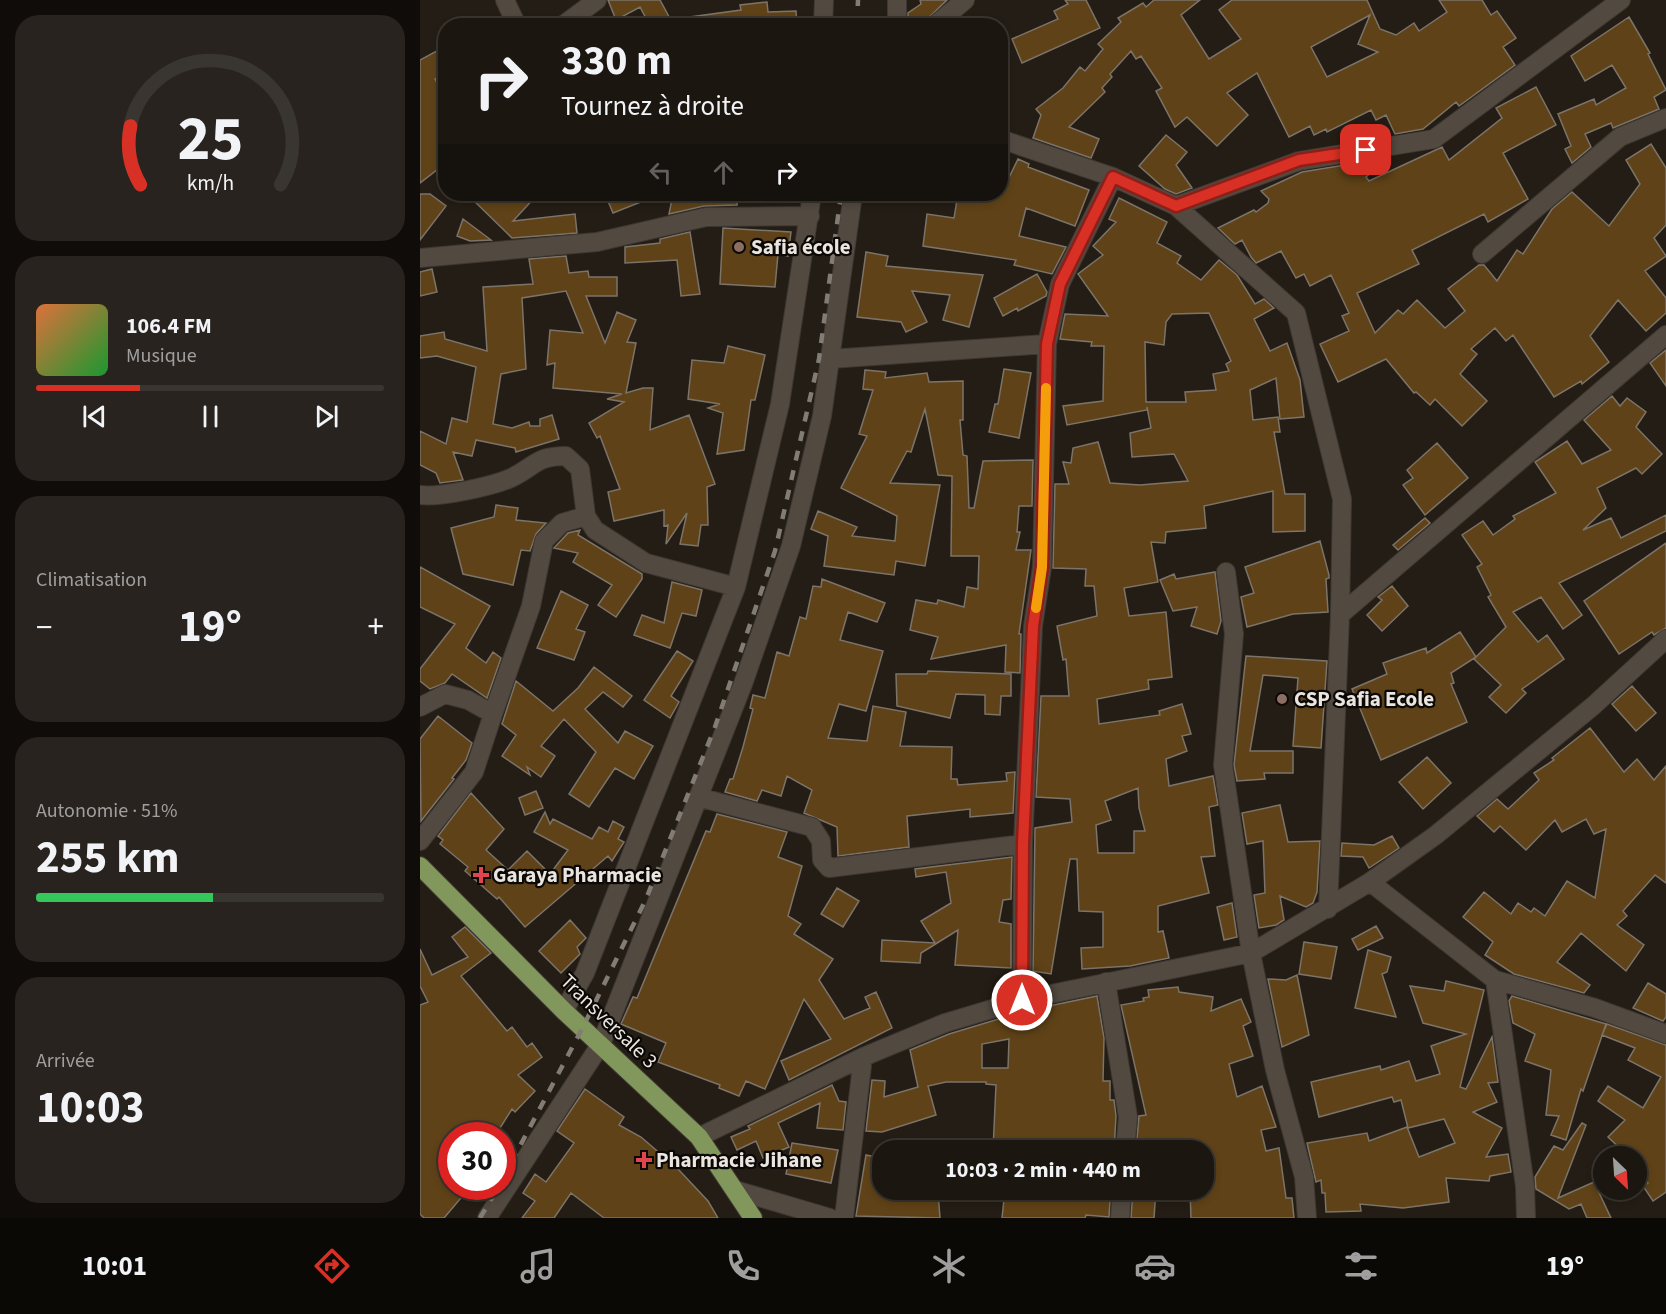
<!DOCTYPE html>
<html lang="fr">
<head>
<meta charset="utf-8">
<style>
	:root { --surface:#1b1610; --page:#28231e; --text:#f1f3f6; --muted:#a09f9f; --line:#393530; --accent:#d93025 }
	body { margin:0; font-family:"Source Sans 3",sans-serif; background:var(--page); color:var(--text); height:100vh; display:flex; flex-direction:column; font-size:22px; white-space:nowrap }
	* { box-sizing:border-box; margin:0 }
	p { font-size:20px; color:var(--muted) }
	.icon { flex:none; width:33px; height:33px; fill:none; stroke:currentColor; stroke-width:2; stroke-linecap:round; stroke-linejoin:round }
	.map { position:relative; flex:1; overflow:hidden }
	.panel { display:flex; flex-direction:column; gap:15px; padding:15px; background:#0f0c09; width:420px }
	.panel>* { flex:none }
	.banner { position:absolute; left:18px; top:18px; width:570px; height:183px; border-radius:24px; box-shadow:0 3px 9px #0003,0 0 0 2px var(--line); background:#1b1610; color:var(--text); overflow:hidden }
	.needle { width:39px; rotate:155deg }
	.tools { position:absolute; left:1173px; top:1146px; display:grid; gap:12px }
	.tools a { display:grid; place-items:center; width:54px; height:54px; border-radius:50%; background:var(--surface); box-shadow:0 3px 9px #0003,0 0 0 2px var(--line); font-size:30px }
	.speed { position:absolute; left:18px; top:1122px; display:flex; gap:12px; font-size:30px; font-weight:700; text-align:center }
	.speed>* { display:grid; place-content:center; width:78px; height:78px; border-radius:50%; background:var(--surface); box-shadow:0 3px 9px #0003,0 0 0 2px var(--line); line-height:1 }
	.speed .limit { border:9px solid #d22; background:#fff; color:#111 }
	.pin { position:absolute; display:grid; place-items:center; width:51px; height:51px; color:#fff; margin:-26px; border-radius:12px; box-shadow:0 3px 9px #0006 }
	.me { position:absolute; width:66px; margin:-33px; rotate:0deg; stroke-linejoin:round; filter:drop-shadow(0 0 4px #0008) }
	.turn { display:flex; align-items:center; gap:21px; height:126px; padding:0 24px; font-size:27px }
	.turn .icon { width:78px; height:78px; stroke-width:2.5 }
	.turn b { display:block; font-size:42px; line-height:51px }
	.lanes { display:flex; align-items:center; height:57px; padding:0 24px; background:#0003; justify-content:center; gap:30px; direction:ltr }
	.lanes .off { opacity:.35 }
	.big { font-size:45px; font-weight:700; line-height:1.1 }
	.panel .tile { flex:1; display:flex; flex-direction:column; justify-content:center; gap:9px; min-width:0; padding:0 21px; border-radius:24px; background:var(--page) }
	.panel .dial { align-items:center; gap:0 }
	.dial svg { height:156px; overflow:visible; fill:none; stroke:var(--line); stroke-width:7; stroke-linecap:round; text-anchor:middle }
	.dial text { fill:var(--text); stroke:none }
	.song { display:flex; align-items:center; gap:18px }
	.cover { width:72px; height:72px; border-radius:9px; background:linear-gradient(135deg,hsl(20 70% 55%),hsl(130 70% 35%)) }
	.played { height:6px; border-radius:3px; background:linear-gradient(90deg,var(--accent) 30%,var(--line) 30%) }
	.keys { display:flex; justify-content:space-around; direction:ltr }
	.heat { display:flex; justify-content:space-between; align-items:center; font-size:33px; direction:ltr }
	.charge { height:9px; border-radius:4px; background:linear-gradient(90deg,#34c759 51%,var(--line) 0) }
	.trip { position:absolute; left:452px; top:1140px; width:342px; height:60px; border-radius:24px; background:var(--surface); box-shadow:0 3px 9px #0003,0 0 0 2px var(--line); font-weight:700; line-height:60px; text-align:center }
	.menu { display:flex; height:96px; justify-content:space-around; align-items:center; background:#0b0906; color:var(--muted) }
	.menu .icon { width:42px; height:42px }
	.menu .selected { color:var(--accent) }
	.menu b { font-size:27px; color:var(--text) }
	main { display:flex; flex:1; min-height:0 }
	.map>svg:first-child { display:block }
</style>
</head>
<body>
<main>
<section class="panel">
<div class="tile dial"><svg viewBox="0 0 100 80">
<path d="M14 69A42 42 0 1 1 86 69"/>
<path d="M14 69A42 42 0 0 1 9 39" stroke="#d93025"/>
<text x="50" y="56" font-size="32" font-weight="700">25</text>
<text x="50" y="72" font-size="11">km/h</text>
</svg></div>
<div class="tile">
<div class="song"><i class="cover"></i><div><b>106.4 FM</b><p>Musique</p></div></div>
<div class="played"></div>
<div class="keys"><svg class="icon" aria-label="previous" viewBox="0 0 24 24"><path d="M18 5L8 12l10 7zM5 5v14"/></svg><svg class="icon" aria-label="pause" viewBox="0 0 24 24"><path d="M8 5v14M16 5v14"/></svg><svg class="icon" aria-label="next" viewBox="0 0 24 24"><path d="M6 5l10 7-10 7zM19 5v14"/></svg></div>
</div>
<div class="tile"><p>Climatisation</p>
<div class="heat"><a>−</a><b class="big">19°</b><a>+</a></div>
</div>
<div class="tile"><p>Autonomie · 51%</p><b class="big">255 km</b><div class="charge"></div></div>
<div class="tile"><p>Arrivée</p><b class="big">10:03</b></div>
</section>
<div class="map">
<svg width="1246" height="1218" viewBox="0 0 1246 1218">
	<rect width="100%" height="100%" fill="#241d15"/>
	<path fill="#5f4217" stroke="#7c7369" stroke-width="1.5" fill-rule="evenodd" d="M188 0H240L254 26H230L220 7 196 20Z
		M500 0H527L500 26H488V13L501 4Z
		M645 0H666L680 28 602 63 592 39 638 19 634 11 648 4Z
		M734 0H780L761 15 789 59 821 39 799 10 812 0H947L960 29 976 35 994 23 999 31 1027 12 1019 0H1062L1071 15 1077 11 1096 38 1083 47 1095 65 1039 106 1036 102 1003 129 975 134 966 115 956 120 951 110 907 132 906 129 894 135 890 126 869 137 837 73 807 93 828 115 797 146 767 117 755 127 736 91 742 88 721 56 716 59 711 51 690 74 692 77 682 88 685 92 649 127 679 139 671 158 613 138 621 115 616 109 643 88 660 67 665 71 683 49 678 44 701 22 698 18 723 3 726 7ZM950 15 938 44 958 52 907 77 891 47Z
		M347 2 348 12 376 11 377 26H271L270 17 321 10 320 5Z
		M1209 17 1230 53 1228 54 1246 90 1234 97 1239 109 1193 128 1191 123 1165 134 1171 147 1152 163 1145 149 1151 146 1138 114 1174 99 1176 105 1206 88 1192 65 1165 81 1151 56Z
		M26 46V73L15 79 26 100V163L0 183V60Z
		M1116 87 1136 125 1083 153 1108 199 1068 222 1064 214 992 250 999 264 937 293 955 333 978 310 983 314 997 300 1025 328 1045 311 1028 289 1059 265H1064L1077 281 1097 250 1103 254 1132 209 1152 192 1189 226 1220 184 1206 160 1231 144 1246 168V225L1234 238 1246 256 1225 271 1246 298V313L1226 331 1198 300 1170 336 1189 362 1162 384 1161 381 1134 397 1093 335 1086 341 1075 328 1051 349 1057 354 1040 374 1067 401 1042 426 1015 399 1010 405 996 392 994 393 966 359 918 382 900 344 929 331 922 316 929 313 911 275 890 286 884 274 876 278 861 251 836 263 831 257 822 240 815 244 798 228 834 210 836 212 848 203 849 199 841 191 882 172 949 161 953 171 946 177 949 181 1022 147 1029 160 1082 118 1076 108Z
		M746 135 767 152 756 165 772 188 756 194 745 189 719 166Z
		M598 159 609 164 608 167 669 190 655 226 606 208 599 236 646 247 632 274 594 265 596 260 503 246 507 214 534 218 538 194H581Z
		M0 194H10L26 206 0 240Z
		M47 194H118L93 221 155 214 157 233 92 238Z
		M185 194H241L193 213Z
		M253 194H317V205L284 206 249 214Z
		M699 198 747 222 737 243 761 256 757 263 781 280 799 260 817 275 835 304 844 299 854 308 834 319 850 351 867 343 880 380 884 417 860 419 856 378 830 390 833 420 858 417 860 432H854L865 494H885V531L853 532V491L784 506 786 528 746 532 745 543 731 542 738 582 704 588 709 616 746 612 752 677 728 680 729 689 677 699 679 724 740 715 739 711 762 704 771 734 762 736 767 751 746 759 749 786 793 776 798 805 789 807 795 856 781 857 789 893 738 906V932L743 931 749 958 710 966 662 969 661 948 683 947V912L659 911 657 859H650L631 974 613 971 615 828 652 822 650 799 616 797 621 696H649L646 659 643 660 637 626 677 616 674 586H665L666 569 633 568 635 484H649L643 462 651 463 653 448 678 442 690 483 720 485 768 481 754 454 712 457 710 433 731 428 727 407V410L647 425 643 406 683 401 684 346H671L672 342 640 339 645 314 688 316 658 274 683 255 673 246 696 222 689 219ZM789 313 811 361 806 364 809 371 793 374 796 390 765 392 766 402H726L725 342 744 345 746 322 752 314ZM718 788 719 808 725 831H714V853H678L676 825 691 820 685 801Z
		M43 219 71 240 50 241 37 236Z
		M303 228 371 232 368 256 358 254 355 287 300 284Z
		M270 232 280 294 261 296 257 260 205 263V247L240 243V239Z
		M446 252 468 256 466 266 563 275 549 327 523 320 530 295 492 291 507 322 486 332 481 322 437 317Z
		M146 256 149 273 168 271 169 277H197V296H166L185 343 197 312 216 320 207 342 216 343 206 393 223 388H233L230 430 269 415 295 484 287 487 288 525H281L278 546 260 544 267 513 246 544 248 525 244 526V510L194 521 188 492 200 489 180 436 177 438 169 423 204 402 187 399 202 394 133 388 135 363 127 365 130 330 163 333 146 291 102 298 106 369 81 374 73 424 92 428 109 422 110 426H120V419L132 415 139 439 96 452 95 448 56 440 52 456 33 452 43 480 20 483 16 473 0 465V431L26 444 32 418 47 422 56 367 17 356 0 358V336L24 332 25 339 67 351 63 287 113 284 109 259Z
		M12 269 17 292 0 296V272Z
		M617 274 627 292 626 296 598 311 597 308 583 316 574 298Z
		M308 346 345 355 335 400H331L324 450 297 454 303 413 288 408 300 404 268 399 272 360 304 363Z
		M1246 350V386L1230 363Z
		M584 369 611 373 599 438 569 432 575 404H578Z
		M445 370 466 372 465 378 507 373 509 382 543 381V420H540L543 455 547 456 549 508H554L563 461 613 460 612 506H599L597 532H600L596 550H611L599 634H601L600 673 585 672 586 645 511 659 518 637 490 630 496 600 517 604 518 600 544 607 547 587 558 589 559 556H531L532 476 518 475 505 409 491 452 487 451 470 483 520 485 505 566 476 561 474 575 404 566 408 536 391 529 398 511 437 527 432 536 475 541 477 516 421 488 447 436 439 434 453 390 443 389Z
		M1192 396 1200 406 1207 398 1226 412 1216 427 1242 454 1222 474 1216 468 1177 488 1186 508 1163 530 1191 518 1201 538 1246 515V531L1139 583 1162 615 1143 629 1121 597 1093 612 1118 642 1127 635 1144 659 1102 689 1106 693 1086 713 1069 697 1081 685 1054 659 1086 627 1068 597 1071 595 1057 567 1062 564 1042 535 1063 521 1073 535 1095 519 1093 516 1136 493 1115 462 1147 441 1162 464 1191 450 1164 420Z
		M1017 443 1048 478 1005 515 983 485 993 478 987 470Z
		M76 505 98 508 96 520 126 523 116 534 110 551 101 550 93 585 43 574 31 528 74 517Z
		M1005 518 1010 523 978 550 973 545Z
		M160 530 158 535 222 574V579L196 617 178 605 192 585 153 562 158 553 134 548 148 533Z
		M900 541 909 575V578L906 579 908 612 873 614 827 627 821 597 834 593 825 567Z
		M1246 543V628L1234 635 1232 632 1199 654 1164 601Z
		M0 567 70 606 46 648 66 663 73 652 81 658 67 698 32 674 25 683 10 689 0 681V669L35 624 0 607Z
		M795 572 801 621 797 634 771 626 777 607 753 611 740 580 754 574 756 579Z
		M402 579 465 603 457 622 428 612 420 640 463 651 446 711 419 704 408 738 447 741 453 706 486 712 480 746 532 747 531 779H537L538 785 587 781 586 773 595 772 593 813 550 817V809L487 816 489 847 418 856 417 827 384 813 392 790 367 776 361 796 342 790 337 801 305 792 310 779H313L323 747 333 709 330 708 333 695 345 698 357 652 369 656 380 617 386 619 393 586 401 587Z
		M252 582 282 590 276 616 262 613 250 648 214 635 222 615 244 623Z
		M972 586 988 606 962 631 947 615 962 600 958 597Z
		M141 591 168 605 156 629 165 632 154 660 117 648Z
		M1040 632 1056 657 1031 673 1034 683 1031 684 1047 722 961 760 932 689 967 674 963 663 1006 648 1007 653Z
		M257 651 273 661 251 696 259 702 250 718 224 700Z
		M826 656 907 661 901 748 873 746 878 678 843 675 830 751H873V773H844L845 779 817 781 814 765Z
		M174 667 212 696 203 707 183 692 165 709 198 743 205 731 233 746 214 779 195 768 169 807 149 794 176 752 144 719 121 746 135 756 121 777 107 767 110 775 82 756 96 735 82 724 96 681 133 711 158 688Z
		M508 671 591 674V696H581L580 715 565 714V695L536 694 530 718 477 706 476 674H507Z
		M1212 686 1236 713 1216 731 1192 704Z
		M18 716 52 743 46 760 32 778 34 779 1 821 0 739Z
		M1170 728 1204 772 1217 759 1234 780 1246 766V883L1235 875 1203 911 1207 916 1197 925 1224 945 1206 971 1161 933 1137 962 1170 985 1164 993 1094 974 1065 955 1073 942 1043 917 1064 892 1091 914 1098 903 1111 912 1114 908 1125 916 1147 881 1175 898 1186 829 1174 834 1166 819 1142 832 1135 820 1106 850 1080 826 1074 832 1057 816 1077 799 1088 809 1119 780 1114 773 1134 760 1132 758Z
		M1007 757 1031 783 1003 809 979 782Z
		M116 791 123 808 105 815 99 798Z
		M51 793 84 829 66 850 88 870 107 851 130 874 148 850 114 832 125 812 130 824 133 819 172 839 179 827 188 832 193 821 204 827 198 839 204 842 192 861 188 856 105 927 79 897 77 899 45 871 48 867 20 844 23 840 18 836Z
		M860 805 868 842 900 841 897 892 893 903 886 907 860 896 864 920 856 925 839 928 834 895 845 893 843 841 827 844 822 813Z
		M297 814 367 832 358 857 382 866 368 916 381 924 374 934 413 959 399 980 424 1019 450 1008 445 997 456 992 472 1028 369 1080 361 1061 411 1039 384 999 345 1089 326 1081 319 1096 299 1088 300 1085 238 1062 246 1043 201 1024 213 997 217 998 286 831 290 832Z
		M972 836 979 848 949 868 943 857 921 856 922 843 954 845Z
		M592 857 591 899 583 900 579 922 591 924V968L535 965 538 930 501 953 500 963 461 961 462 940 515 943 501 921 531 903 526 872 496 877 495 869Z
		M417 888 439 901 423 927 401 914Z
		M812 903 817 937 804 940 797 907Z
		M150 920 166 938 157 947 160 954 141 973 119 951Z
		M956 926 963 938 938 950 932 939Z
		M45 927 71 953 41 976 87 1031 92 1027 107 1047 112 1043 122 1057 98 1075 115 1091 95 1112 92 1109 75 1136H32V1186H51L24 1218H4L0 1214V1005L8 1002 0 986V949L12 975 48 957 32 937Z
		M884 942 917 947 911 979 879 974Z
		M948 950 971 957 967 972 962 974 976 1017 935 1008Z
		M877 975 889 1035 862 1047 848 979 866 980Z
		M1026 981 1064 990 1040 1087 1046 1089 1072 1037 1078 1082 1068 1083 1077 1102 1053 1112 1082 1128 1066 1157 1088 1154 1091 1172 1070 1176 1069 1181 1026 1178 1029 1202 983 1208 940 1204 941 1211 906 1212 905 1193H902L901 1180 896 1182 887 1143 947 1133 949 1141 987 1127 999 1157 1035 1143 1024 1119 988 1128 981 1100 974 1102 972 1097 899 1117 891 1082 960 1066 961 1070 989 1061 996 1081 1020 1074 1011 1046 1046 1034 1003 1023 990 986 1024 991Z
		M1228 983 1246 994V1017L1243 1021 1213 1008Z
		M758 987 759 992 793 997 791 1011 821 999 831 1022 823 1026 833 1056 809 1064 817 1097 842 1086 856 1127 841 1130 846 1151 859 1148 866 1198H872L874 1218H771L770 1190H783V1150H716L719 1116 726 1115 701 1005 724 1001 723 998 729 997 728 990Z
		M677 996 684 1038 683 1081H690V1100H694L696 1116 694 1150H573L576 1085 566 1084V1082H526L508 1086 516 1115 462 1132 446 1131 452 1080 465 1081 464 1097 498 1087 490 1050 529 1034 605 1011ZM589 1039 588 1068H562V1044Z
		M1092 996 1186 1024 1163 1091 1161 1089 1146 1140 1131 1135 1139 1116 1126 1115 1131 1070 1105 1061 1115 1034 1093 1023 1089 1001Z
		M1187 1024 1246 1045V1192L1233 1201 1223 1186 1228 1183 1216 1163V1156H1208L1188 1137 1205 1120 1178 1101 1188 1086 1223 1108 1241 1077 1208 1060 1215 1048 1182 1035Z
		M412 1085 419 1101 426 1102 423 1130 397 1128 400 1103 358 1123 369 1147 343 1158 336 1141 317 1150 311 1137 330 1129 328 1126Z
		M165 1089 204 1117 199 1125 221 1137 258 1169 288 1201 298 1218H184L151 1193 134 1218H102L115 1201 103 1193 115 1174 126 1182 154 1143 137 1131Z
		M1162 1123 1166 1125 1138 1198 1174 1182 1191 1218H1167L1161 1204 1149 1209 1116 1189 1115 1177 1134 1146 1143 1150Z
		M372 1143 418 1150 411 1183 366 1174Z
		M446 1155 462 1158V1190H476L475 1197 518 1192 520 1218 436 1216Z
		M585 1190H650V1198L690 1201 689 1217 666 1215 665 1218H582Z
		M713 1190H736L734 1218H711Z"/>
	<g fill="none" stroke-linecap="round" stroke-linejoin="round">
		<g stroke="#3e3833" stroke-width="20">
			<path id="minor" d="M85 0 97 26
				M142 26 177 0
				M403 26 404 0
				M477 26V0
				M514 26 545 0
				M580 139 693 177 756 206 876 313 922 499 920 615 908 909
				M756 206 879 161 1014 139 1201 0
				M1062 254 1200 137 1246 118
				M0 258 177 242 286 217 390 216
				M410 359 627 344
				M0 495C19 498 73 486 91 478 116 466 115 456 146 456L160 469 166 516 175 530 226 563 316 587
				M806 572 814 634 803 765 831 953 855 1070 884 1177 887 1218
				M920 615 1246 335
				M0 707 25 694 48 700 73 714 54 772 0 841
				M73 714 111 606 124 541 142 523 166 516
				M278 797 392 827 401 841 402 860 409 868 603 844
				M950 882 1075 980 1175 1008 1246 1034
				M1075 980 1105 1186 1106 1218
				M686 982 708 1117 705 1150
				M602 1000 603 844 613 626 622 567 627 344 640 284 693 177
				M144 1011 165 973 316 587 360 404 392 194
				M279 1137 443 1057 525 1023 602 1000 831 953 950 882 1016 835 1173 706 1246 639
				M315 1190 410 1218
				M67 1218 181 1044 323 684 371 546 402 416 433 194
				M424 1218 443 1057
				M700 1218 702 1190"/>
		</g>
		<g stroke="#3e3833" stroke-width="20">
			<path id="major" d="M0 866 144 1011 279 1137 333 1218"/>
		</g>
		<use href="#minor" stroke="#524a41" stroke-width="18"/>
		<use href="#major" stroke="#82975b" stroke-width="18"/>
		<path stroke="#827c75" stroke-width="4.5" stroke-dasharray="10 10" stroke-linecap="butt" d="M437 26 438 0
			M82 1180 163 1027 226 899 295 727 355 551 399 359 421 194
			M60 1218 79 1186"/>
	</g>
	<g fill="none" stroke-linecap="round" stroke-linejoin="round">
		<g stroke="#8d1f18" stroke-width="15">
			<path id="route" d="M602 1000 603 844 613 626 622 567 627 344 640 284 693 177 756 206 879 160 946 150"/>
		</g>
		<use href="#route" stroke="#d93025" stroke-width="10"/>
		<path stroke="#f59e0b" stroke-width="10" d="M616 608 622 567 626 388"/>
	</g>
	<g fill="#8d6e63" stroke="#0b0805" stroke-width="2">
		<circle cx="319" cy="247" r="6"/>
		<circle cx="862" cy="699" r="6"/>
	</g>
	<g fill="#e0444e" stroke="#0b0805" stroke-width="2">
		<path d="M58 866h6v6h6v6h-6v6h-6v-6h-6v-6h6z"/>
		<path d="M221 1151h6v6h6v6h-6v6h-6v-6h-6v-6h6z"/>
	</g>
	<g text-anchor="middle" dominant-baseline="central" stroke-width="4.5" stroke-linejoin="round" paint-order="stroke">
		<g font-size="21" font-weight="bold" fill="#eae5df" stroke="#0b0805" text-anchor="start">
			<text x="331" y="247">Safia école</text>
			<text x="874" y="699">CSP Safia Ecole</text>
			<text x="73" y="875">Garaya Pharmacie</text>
			<text x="236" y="1160">Pharmacie Jihane</text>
		</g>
		<g font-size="21" fill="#eae5df" stroke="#0b0805">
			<text transform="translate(189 1021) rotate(44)">Transversale 3</text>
		</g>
	</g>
</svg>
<div class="tools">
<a><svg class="needle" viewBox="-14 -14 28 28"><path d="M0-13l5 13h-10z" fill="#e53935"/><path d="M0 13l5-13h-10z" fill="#a09f9f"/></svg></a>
</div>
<div class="speed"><div class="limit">30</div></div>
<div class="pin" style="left:946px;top:150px;background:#d93025"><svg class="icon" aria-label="arrive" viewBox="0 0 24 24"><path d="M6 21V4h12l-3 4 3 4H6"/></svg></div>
<svg class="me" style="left:602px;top:1000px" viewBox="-20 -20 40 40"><circle r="17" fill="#d93025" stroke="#fff" stroke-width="3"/><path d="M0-11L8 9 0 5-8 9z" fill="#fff"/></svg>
<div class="trip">10:03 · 2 min · 440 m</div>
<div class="banner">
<div class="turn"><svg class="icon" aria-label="right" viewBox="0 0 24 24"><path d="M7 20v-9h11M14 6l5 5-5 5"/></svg><div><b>330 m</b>Tournez à droite</div></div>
<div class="lanes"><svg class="icon off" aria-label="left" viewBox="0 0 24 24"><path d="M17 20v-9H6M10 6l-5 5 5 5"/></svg><svg class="icon off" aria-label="ahead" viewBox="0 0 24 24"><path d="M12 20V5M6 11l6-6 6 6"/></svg><svg class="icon" aria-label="right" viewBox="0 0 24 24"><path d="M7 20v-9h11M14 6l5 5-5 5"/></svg></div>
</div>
</div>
</main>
<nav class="menu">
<b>10:01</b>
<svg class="icon selected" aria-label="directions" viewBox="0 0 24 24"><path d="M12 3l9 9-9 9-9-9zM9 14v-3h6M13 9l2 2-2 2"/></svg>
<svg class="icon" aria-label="music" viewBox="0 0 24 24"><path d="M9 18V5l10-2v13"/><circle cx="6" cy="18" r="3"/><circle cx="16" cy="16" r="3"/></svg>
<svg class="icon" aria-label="phone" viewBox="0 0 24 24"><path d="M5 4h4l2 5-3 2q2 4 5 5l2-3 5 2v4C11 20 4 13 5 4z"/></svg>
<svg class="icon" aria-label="climate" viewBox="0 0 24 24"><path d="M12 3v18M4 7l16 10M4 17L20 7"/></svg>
<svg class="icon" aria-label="car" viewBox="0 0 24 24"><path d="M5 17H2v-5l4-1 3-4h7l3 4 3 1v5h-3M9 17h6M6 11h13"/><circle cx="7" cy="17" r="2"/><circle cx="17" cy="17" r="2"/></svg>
<svg class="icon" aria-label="filters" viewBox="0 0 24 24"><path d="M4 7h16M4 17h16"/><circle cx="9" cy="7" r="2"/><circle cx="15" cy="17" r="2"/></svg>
<b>19°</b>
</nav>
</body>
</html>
